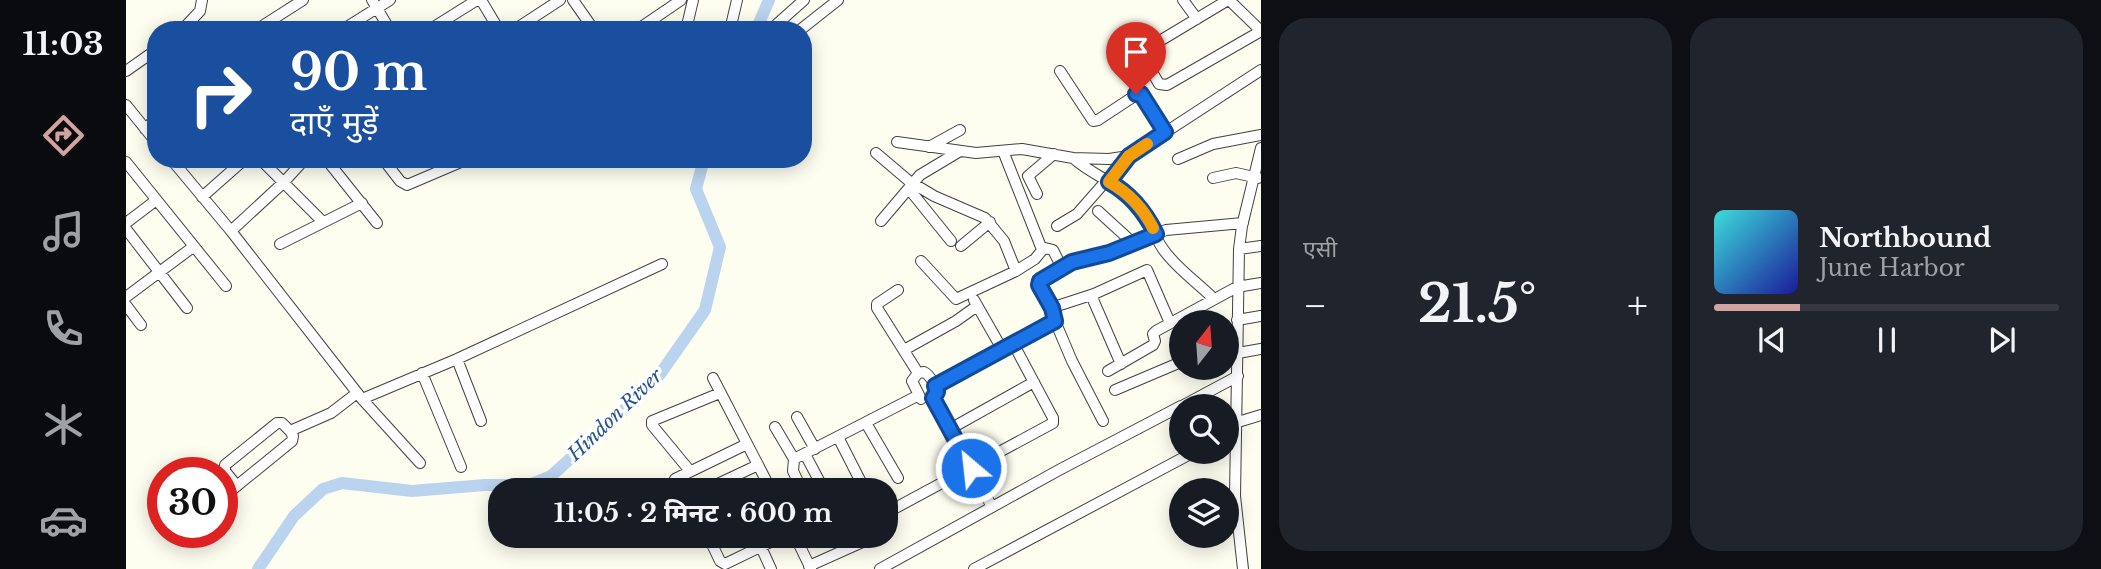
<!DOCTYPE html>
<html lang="hi">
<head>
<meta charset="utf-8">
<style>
	:root { --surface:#171b24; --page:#20242c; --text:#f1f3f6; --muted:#9ea1a6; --line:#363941; --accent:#d3a49f }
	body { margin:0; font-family:"Libre Baskerville","Noto Sans Devanagari",serif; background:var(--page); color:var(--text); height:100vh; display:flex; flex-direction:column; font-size:26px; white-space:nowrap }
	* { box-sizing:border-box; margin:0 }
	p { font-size:23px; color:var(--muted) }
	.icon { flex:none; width:38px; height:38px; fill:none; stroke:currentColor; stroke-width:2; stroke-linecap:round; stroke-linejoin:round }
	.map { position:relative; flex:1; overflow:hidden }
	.sheet { display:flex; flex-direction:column; gap:18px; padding:18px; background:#0d0f14; width:840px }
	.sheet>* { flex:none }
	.guide { position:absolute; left:21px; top:21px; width:665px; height:147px; border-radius:28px; box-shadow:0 4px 18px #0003; background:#1a4fa0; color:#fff; overflow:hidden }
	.needle { width:46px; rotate:17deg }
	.controls { position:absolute; left:1043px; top:310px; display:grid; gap:14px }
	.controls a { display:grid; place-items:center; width:70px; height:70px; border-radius:50%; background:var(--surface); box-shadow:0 4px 18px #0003; font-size:35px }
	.speed { position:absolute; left:21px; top:457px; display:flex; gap:14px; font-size:35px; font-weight:700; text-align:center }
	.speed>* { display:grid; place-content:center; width:91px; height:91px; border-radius:50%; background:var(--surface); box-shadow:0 4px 18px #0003; line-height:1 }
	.speed .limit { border:10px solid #d22; background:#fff; color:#111 }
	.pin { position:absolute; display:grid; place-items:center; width:60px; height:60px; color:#fff; margin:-72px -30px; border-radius:50% 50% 50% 0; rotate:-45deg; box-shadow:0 0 7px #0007 }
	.pin .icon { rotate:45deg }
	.me { position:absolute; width:77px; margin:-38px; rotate:332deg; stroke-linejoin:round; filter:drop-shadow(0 0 5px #0008) }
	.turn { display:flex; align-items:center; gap:24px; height:147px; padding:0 28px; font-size:32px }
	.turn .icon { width:91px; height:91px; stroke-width:2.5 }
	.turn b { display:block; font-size:49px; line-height:60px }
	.big { font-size:52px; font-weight:700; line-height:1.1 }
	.sheet .widget { flex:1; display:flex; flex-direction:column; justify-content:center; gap:10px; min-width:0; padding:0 24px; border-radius:28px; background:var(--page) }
	.song { display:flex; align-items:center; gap:21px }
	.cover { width:84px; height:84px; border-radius:10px; background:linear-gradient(135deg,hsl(180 70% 55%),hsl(240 70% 35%)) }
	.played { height:7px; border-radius:4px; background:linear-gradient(90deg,var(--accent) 25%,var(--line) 25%) }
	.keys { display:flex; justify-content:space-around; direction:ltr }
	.heat { display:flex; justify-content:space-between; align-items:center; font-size:38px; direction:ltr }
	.sheet .tiles { flex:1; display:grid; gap:18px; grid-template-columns:repeat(2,1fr) }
	.trip { position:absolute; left:362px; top:478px; width:410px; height:70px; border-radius:28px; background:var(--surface); box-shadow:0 4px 18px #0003; font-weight:700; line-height:70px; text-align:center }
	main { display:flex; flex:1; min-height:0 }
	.tab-bar { display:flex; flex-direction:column; width:126px; justify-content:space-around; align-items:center; background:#090b0e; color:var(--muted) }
	.tab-bar .icon { width:49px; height:49px }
	.tab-bar .selected { color:var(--accent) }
	.tab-bar b { font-size:32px; color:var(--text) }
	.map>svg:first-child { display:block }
</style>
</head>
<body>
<main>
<nav class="tab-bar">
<b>11:03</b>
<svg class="icon selected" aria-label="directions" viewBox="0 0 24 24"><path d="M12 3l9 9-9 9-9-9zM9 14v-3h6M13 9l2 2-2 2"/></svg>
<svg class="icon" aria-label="music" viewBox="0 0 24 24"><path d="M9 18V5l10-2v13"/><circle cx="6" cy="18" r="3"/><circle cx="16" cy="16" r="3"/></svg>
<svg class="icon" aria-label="phone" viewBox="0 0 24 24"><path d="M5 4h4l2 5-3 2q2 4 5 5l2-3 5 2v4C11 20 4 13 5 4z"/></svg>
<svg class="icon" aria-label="climate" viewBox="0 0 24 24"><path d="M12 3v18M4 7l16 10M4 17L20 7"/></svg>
<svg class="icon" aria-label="car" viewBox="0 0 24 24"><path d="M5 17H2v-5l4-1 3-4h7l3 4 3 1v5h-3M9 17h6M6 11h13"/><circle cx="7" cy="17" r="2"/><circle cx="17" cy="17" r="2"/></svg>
</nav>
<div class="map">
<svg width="1135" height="569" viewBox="0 0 1135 569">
	<rect width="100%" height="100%" fill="#fdfdf0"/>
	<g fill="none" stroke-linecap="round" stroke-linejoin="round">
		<path stroke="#bad3ef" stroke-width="12" d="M630 30 643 0
			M132 569 168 516 197 489 216 483 286 491 359 485H403L425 476 494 414 532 377 579 310 594 247 570 189 578 159"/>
		<g stroke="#414141" stroke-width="12">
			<path id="minor" d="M246 0 264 30
				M355 0 373 30
				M447 0 468 30
				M1057 0 1071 19
				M1102 0 1017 51V56L1033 84 1041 85 1135 31
				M1103 0 1135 31
				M651 24 678 0
				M56 30 74 11 76 0
				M130 30 177 0
				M216 30 264 0
				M303 30 351 0
				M388 30 434 0
				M511 30 555 0
				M560 30 567 0
				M604 30 611 0
				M674 30 712 0
				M0 71 30 50
				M934 71 967 121 972 120 1013 93 1039 132
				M0 105 30 142
				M19 129 30 119
				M771 142 850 153 896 149 947 158 983 159 1003 156 1135 70
				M803 147 834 130
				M877 151 915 247 927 250 936 268
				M750 153 783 181 808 196 859 218 878 241 890 271 909 259 917 249
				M947 158C965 174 988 182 1006 198 1022 213 1025 232 1037 249 1050 268 1072 283 1088 299
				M45 159 105 231 236 399 331 359 536 264
				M134 159 197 222
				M200 159 251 223
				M257 159 274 181 281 185 342 159
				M1052 159 1087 144 1135 135
				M0 162 100 286
				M1087 178 1110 173 1132 178
				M983 182 1003 156
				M783 189 825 241
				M911 194 902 176 928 154
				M76 197 119 159
				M972 211 1007 243
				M755 221 794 175 834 151
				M0 223 29 201
				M931 226 951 214 980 181
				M0 229 61 308
				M105 231 158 182 179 159
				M154 244 236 203
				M835 246 864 222
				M1113 249 1135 246
				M795 261 830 299 890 271
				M772 290 751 304V308L792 373 798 372C804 375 811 387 811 395L807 398 866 507
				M965 295 995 364
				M0 297 67 247
				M848 300 876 349
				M0 305 15 325
				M925 308 968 294 1021 270 1044 323
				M1111 320 1135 316
				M929 321 946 361 977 421
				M778 350 830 321 851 306
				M1112 353 1135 349
				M331 359 355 421
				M982 371 1027 345 1029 341 1027 334 1030 331 1111 287 1135 283
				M296 373 335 467
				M792 373 786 381 795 399
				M587 378 645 490
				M809 386 929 321 925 308 913 283 946 262 983 253 1040 230 1117 223
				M989 390 1055 362
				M236 399 294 463
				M1056 406 1112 376
				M671 417 689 449
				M1112 422 1135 415
				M740 423 772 478
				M649 427 668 459 793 395
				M824 429 908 382
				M712 437 739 490
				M679 454 698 490
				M668 459 667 471 676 490
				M564 471 526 425V421L594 393
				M549 479 621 444
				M111 486 99 471V465L151 423H156L164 431
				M579 490 632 465
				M96 498 166 441 167 436 164 431 205 413 231 393
				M762 512 927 423V418L887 343
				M582 536 594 561 599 564 657 536
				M669 536 685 569
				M635 547 645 569
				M683 566 750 536
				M754 569 933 470 1055 406
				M848 569 1068 452
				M1117 569 1109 496 1113 249 1116 226 1135 148"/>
		</g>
		<use href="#minor" stroke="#fff" stroke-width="10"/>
	</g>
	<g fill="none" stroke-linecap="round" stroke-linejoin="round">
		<g stroke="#114b97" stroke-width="18">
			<path id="route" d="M845 468 807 398 811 392 809 386 929 321 926 308 913 285 914 281 946 262 983 253 1030 234C1019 212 1005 194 983 182L1003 156 1039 132 1015 94H1010"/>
		</g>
		<use href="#route" stroke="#1a73e8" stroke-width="12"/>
		<path stroke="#f59e0b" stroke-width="12" d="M1021 144 1003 156 983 182C1003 193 1017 208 1027 228"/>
	</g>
	<g text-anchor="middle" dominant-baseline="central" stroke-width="7" stroke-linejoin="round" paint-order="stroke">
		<g font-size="19" font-style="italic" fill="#255191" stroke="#fff">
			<text transform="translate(489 415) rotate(-44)">Hindon River</text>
		</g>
	</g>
</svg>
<div class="controls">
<a><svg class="needle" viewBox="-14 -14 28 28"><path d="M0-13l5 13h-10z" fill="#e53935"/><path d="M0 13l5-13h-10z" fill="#9ea1a6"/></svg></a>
<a><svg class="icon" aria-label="search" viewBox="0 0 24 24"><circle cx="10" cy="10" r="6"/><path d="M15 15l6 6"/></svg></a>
<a><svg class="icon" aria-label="layers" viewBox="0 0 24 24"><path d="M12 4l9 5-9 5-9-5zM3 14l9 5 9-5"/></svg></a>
</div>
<div class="speed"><div class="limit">30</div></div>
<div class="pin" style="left:1010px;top:94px;background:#d93025"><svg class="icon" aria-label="arrive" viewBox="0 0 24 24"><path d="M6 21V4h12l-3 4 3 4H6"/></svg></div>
<svg class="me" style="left:845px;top:468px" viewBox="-20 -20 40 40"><circle r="17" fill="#1a73e8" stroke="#fff" stroke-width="3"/><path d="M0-11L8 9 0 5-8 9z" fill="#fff"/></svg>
<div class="trip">11:05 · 2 मिनट · 600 m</div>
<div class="guide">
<div class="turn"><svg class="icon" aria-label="right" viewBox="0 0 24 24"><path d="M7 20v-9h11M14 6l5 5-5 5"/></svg><div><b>90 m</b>दाएँ मुड़ें</div></div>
</div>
</div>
<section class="sheet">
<div class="tiles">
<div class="widget"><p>एसी</p>
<div class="heat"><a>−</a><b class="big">21.5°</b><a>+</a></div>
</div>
<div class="widget">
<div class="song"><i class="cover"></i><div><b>Northbound</b><p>June Harbor</p></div></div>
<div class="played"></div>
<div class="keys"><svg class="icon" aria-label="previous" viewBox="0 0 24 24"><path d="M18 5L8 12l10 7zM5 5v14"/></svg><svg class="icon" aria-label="pause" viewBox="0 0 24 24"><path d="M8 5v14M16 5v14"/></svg><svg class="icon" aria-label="next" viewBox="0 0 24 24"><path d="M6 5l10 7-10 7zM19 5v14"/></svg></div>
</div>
</div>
</section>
</main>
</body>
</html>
